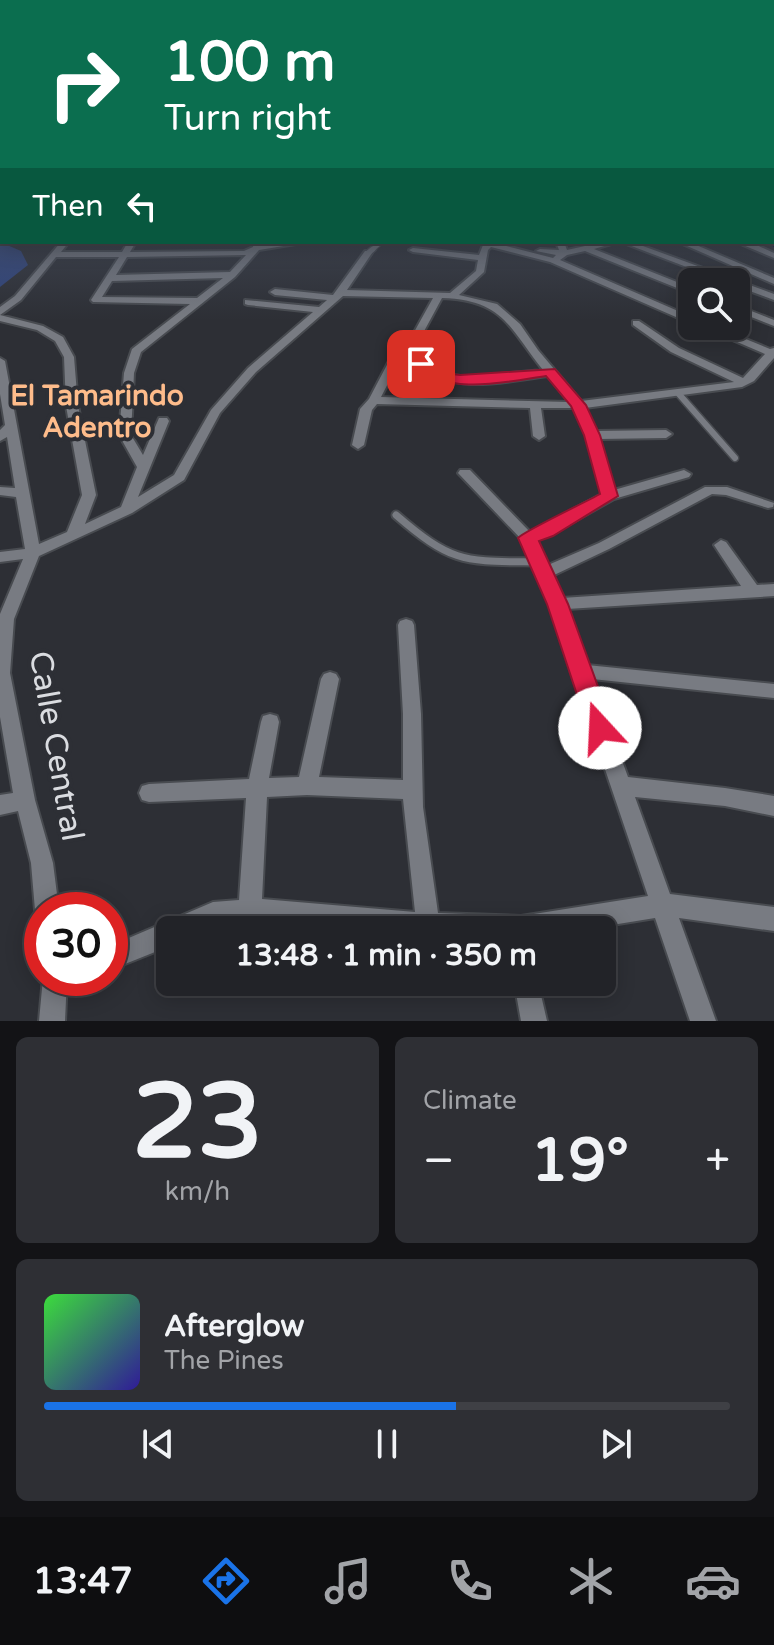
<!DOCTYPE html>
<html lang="en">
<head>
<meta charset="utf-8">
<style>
	:root { --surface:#222328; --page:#2e2f34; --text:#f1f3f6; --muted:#a2a4a8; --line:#3f4045; --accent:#1a73e8 }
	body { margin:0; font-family:"Varela Round",sans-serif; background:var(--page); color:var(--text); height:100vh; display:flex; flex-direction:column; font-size:30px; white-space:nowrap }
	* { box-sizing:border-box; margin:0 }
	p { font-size:26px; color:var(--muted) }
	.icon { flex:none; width:44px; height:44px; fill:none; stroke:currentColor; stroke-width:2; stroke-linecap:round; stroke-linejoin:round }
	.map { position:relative; height:1021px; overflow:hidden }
	.details { display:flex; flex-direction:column; gap:16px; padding:16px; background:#131316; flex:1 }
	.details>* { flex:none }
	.banner { position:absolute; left:0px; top:0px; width:774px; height:244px; box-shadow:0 4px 20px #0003,0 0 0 2px var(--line); background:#0b6e4f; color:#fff; overflow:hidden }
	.controls { position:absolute; left:678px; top:268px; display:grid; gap:16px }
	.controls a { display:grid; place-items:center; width:72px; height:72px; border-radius:12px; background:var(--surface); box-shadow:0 4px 20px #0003,0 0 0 2px var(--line); font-size:40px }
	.speed { position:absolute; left:24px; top:892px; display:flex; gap:16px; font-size:40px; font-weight:700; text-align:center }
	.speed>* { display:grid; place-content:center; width:104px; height:104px; border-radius:50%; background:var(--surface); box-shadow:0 4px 20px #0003,0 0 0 2px var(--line); line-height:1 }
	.speed .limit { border:12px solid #d22; background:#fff; color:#111 }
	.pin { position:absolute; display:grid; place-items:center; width:68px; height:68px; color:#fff; margin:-34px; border-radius:16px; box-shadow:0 4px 12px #0006 }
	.me { position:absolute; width:88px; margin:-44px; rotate:340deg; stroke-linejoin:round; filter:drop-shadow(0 0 6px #0008) }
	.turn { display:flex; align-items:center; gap:28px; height:168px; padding:0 32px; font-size:36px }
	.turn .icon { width:104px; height:104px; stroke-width:2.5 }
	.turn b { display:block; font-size:56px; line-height:68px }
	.then { display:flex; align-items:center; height:76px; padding:0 32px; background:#0003; gap:16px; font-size:30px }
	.big { font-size:60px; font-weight:800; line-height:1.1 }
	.details .card { flex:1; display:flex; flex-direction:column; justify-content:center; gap:12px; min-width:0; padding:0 28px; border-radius:12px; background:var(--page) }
	.details .dial { align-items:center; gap:0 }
	.dial b { font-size:104px; line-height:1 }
	.song { display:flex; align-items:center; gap:24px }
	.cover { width:96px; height:96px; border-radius:12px; background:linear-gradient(135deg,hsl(120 70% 55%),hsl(250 70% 35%)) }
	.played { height:8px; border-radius:4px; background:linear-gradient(90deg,var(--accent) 60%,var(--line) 60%) }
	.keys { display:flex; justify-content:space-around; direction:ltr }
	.heat { display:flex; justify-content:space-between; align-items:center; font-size:44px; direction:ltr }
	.details .tiles { flex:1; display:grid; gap:16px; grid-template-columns:1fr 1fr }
	.card:last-child { grid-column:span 2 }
	.trip { position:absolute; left:156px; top:916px; width:460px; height:80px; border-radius:12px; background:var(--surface); box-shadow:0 4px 20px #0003,0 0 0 2px var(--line); font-weight:800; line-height:80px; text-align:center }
	.tab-bar { display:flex; height:128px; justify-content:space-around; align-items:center; background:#0e0e10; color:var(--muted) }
	.tab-bar .icon { width:56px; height:56px }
	.tab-bar .active { color:var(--accent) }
	.tab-bar b { font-size:36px; color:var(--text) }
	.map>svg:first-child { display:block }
</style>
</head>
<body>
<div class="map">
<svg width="774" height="1021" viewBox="0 0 774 1021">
	<rect width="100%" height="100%" fill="#2d2f35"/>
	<path fill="#30457f" d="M0 242 21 251 28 265 0 287Z"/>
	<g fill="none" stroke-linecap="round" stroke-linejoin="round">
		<path stroke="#040850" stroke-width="2" d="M771 242 774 246"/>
		<g stroke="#484b50" stroke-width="6">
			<path id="service-far3" d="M371 251 381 242"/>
		</g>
		<g stroke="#484b50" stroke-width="8">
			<path id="service-far2" d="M368 253 373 249"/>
		</g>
		<g stroke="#484b50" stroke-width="9">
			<path id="service-far1" d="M678 393 735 458"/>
		</g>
		<g stroke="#484b50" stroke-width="11">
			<path id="service" d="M396 515C454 565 465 561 539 562"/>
		</g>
		<g stroke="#484b50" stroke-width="4">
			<path id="minor" d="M0 177H2V180H0Z
				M61 242H69L61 252H122L128 242H136L130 252 244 251 253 247 254 242H262L261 245 308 242 259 250 235 277 141 352 134 373 131 435 143 455 159 418H167L169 421 138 497 174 475 211 410 248 368 313 312 248 305 245 304V300L319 307 327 300 275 295 270 292 275 289 333 295 365 251H368L372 253 347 290 450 293 476 271 478 260 413 252 409 250 413 248 479 255 483 245 476 242H491L553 258 556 255 536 251 540 249 559 250 556 242H564L567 250 603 242H618L594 249 692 288V294L585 251 567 255 560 260 692 317V324L550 262 491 247 488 250 484 272 459 295 497 304 520 324 538 350 581 401 734 382 671 352 633 325V321H639L679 348 743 378 765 354 700 326H714L770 349 774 348V358L754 381 742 387 585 408 596 431 666 430 672 434 666 438 599 439 614 490 684 470 691 474 689 477 614 499 552 534 536 540 548 565 599 543 705 487H727L774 503 773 507 768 508 726 495 712 494 609 549 552 576 562 598 741 586 714 545 721 540 726 542 757 585 774 584V596L567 609 587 665 774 684V698L592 679 628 777 725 788 774 796V816L725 806 635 797 670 894 774 907V931L679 918 716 1021H690L655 918 581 930H348L250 922 214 925 204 930H170V946L110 970V946L213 902 239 900 246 798 149 802 142 800 139 793 142 786 149 784 249 779 261 722 263 716 270 714 277 716 279 722 269 778 299 777 321 679 324 674 330 672 336 674 339 679 319 777 403 780V714L398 625 400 621 406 619 412 621 414 625 421 714 423 807 438 913 521 916 648 896 549 604 522 540 458 473 460 470H470L530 532 602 494 586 435 574 408H541L545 436 539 440 533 436 530 408 377 404 372 410 364 445 358 449 352 445 360 409 369 399 389 361 413 334 433 298 343 296 256 372 220 413 184 480 132 513 39 556 14 619 10 673 35 800 53 863 59 910H42V919L39 918 35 910 31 863 18 811 0 815V795L13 793 0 717V614L23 559 0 562V552L25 549 16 497 0 495V487L15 488 7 437 0 441V430L5 425 0 394V358L5 361 39 544 67 532 82 495 66 406 64 357 55 341 37 330 0 321V315L43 326 63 337 74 357 78 406 96 495 85 524 121 507 137 467 119 435 124 373 132 349 190 304 93 302 91 300 119 257H56L21 300 0 315V307L15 296ZM246 255 230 272 116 275 127 257ZM223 278 197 298 102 297 112 281ZM442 298C504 300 509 328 543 370L469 377 444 374 421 361 416 364 417 366C460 395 500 382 548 376L569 402 381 397 398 364 422 335ZM307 795 403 799 415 912 262 899 267 797Z
				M621 242H632L774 294V300L736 286V282H726Z
				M678 242H689L774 278V284Z
				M743 242H750L774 253V258L743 245Z
				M736 305 774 320V326L736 311Z
				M43 978H67L65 1021H39Z
				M514 982H538L547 1021H521Z"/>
		</g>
		<use href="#service-far3" stroke="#787b82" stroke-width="4"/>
		<use href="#service-far2" stroke="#787b82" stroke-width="5"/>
		<use href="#service-far1" stroke="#787b82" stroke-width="6"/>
		<use href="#service" stroke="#787b82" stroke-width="7"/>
		<use href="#minor" fill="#787b82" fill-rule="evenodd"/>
	</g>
	<linearGradient id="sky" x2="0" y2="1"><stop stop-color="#191a1d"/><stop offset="0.55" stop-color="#464d5c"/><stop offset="1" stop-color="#464d5c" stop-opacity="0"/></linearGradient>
	<rect width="774" height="320" fill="url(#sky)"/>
	<path fill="#e11d48" stroke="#92132f" stroke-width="2" d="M421 359 444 373 460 375 555 369 586 405 600 435 618 496 553 536 539 541 568 604 613 728 609 736 600 739 592 736 588 728 547 604 518 538C524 531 586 502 600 494L584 435 571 406 546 376C506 382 446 397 414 364Z"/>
	<g text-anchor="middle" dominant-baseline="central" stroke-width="8" stroke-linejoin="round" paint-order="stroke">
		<g font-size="28" font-weight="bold" fill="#febc8b" stroke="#2d2f35">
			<text x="97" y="396">El Tamarindo<tspan x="97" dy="32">Adentro</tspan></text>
		</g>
		<g font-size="32" fill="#dadce0" stroke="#2d2f35">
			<text transform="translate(56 746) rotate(80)">Calle Central</text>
		</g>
	</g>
</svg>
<div class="controls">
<a><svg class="icon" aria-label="search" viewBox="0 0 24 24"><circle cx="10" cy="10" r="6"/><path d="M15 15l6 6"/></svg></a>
</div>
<div class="speed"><div class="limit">30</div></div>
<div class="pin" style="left:421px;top:364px;background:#d93025"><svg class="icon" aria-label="arrive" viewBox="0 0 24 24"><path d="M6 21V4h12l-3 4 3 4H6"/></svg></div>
<svg class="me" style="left:600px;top:728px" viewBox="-20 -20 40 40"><circle r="19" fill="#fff"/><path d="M0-13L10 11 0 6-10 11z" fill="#e11d48"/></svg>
<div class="trip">13:48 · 1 min · 350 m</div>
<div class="banner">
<div class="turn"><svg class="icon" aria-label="right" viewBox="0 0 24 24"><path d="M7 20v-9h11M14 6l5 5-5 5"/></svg><div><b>100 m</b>Turn right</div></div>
<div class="then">Then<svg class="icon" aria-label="left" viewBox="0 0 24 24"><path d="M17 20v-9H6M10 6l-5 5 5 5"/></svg></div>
</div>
</div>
<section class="details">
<div class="tiles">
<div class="card dial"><b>23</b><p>km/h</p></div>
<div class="card"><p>Climate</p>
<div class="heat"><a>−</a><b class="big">19°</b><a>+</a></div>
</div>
<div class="card">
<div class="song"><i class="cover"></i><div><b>Afterglow</b><p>The Pines</p></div></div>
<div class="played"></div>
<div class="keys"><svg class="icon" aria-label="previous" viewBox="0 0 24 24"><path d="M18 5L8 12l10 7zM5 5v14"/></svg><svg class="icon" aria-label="pause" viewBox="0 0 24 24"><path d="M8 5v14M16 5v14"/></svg><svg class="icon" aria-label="next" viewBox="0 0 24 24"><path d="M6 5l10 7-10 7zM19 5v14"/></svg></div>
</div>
</div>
</section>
<nav class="tab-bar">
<b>13:47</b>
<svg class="icon active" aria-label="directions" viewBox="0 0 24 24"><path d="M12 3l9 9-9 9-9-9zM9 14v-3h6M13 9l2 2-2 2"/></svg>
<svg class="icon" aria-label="music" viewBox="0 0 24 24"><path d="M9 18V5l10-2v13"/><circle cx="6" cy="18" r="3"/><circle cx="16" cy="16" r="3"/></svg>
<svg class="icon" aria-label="phone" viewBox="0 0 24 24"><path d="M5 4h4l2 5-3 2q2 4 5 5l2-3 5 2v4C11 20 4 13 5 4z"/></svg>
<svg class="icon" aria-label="climate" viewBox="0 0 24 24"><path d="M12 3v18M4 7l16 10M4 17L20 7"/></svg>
<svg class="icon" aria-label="car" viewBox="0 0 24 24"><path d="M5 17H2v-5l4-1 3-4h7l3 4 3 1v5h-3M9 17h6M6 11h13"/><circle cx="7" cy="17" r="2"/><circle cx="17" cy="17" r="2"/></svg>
</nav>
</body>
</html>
